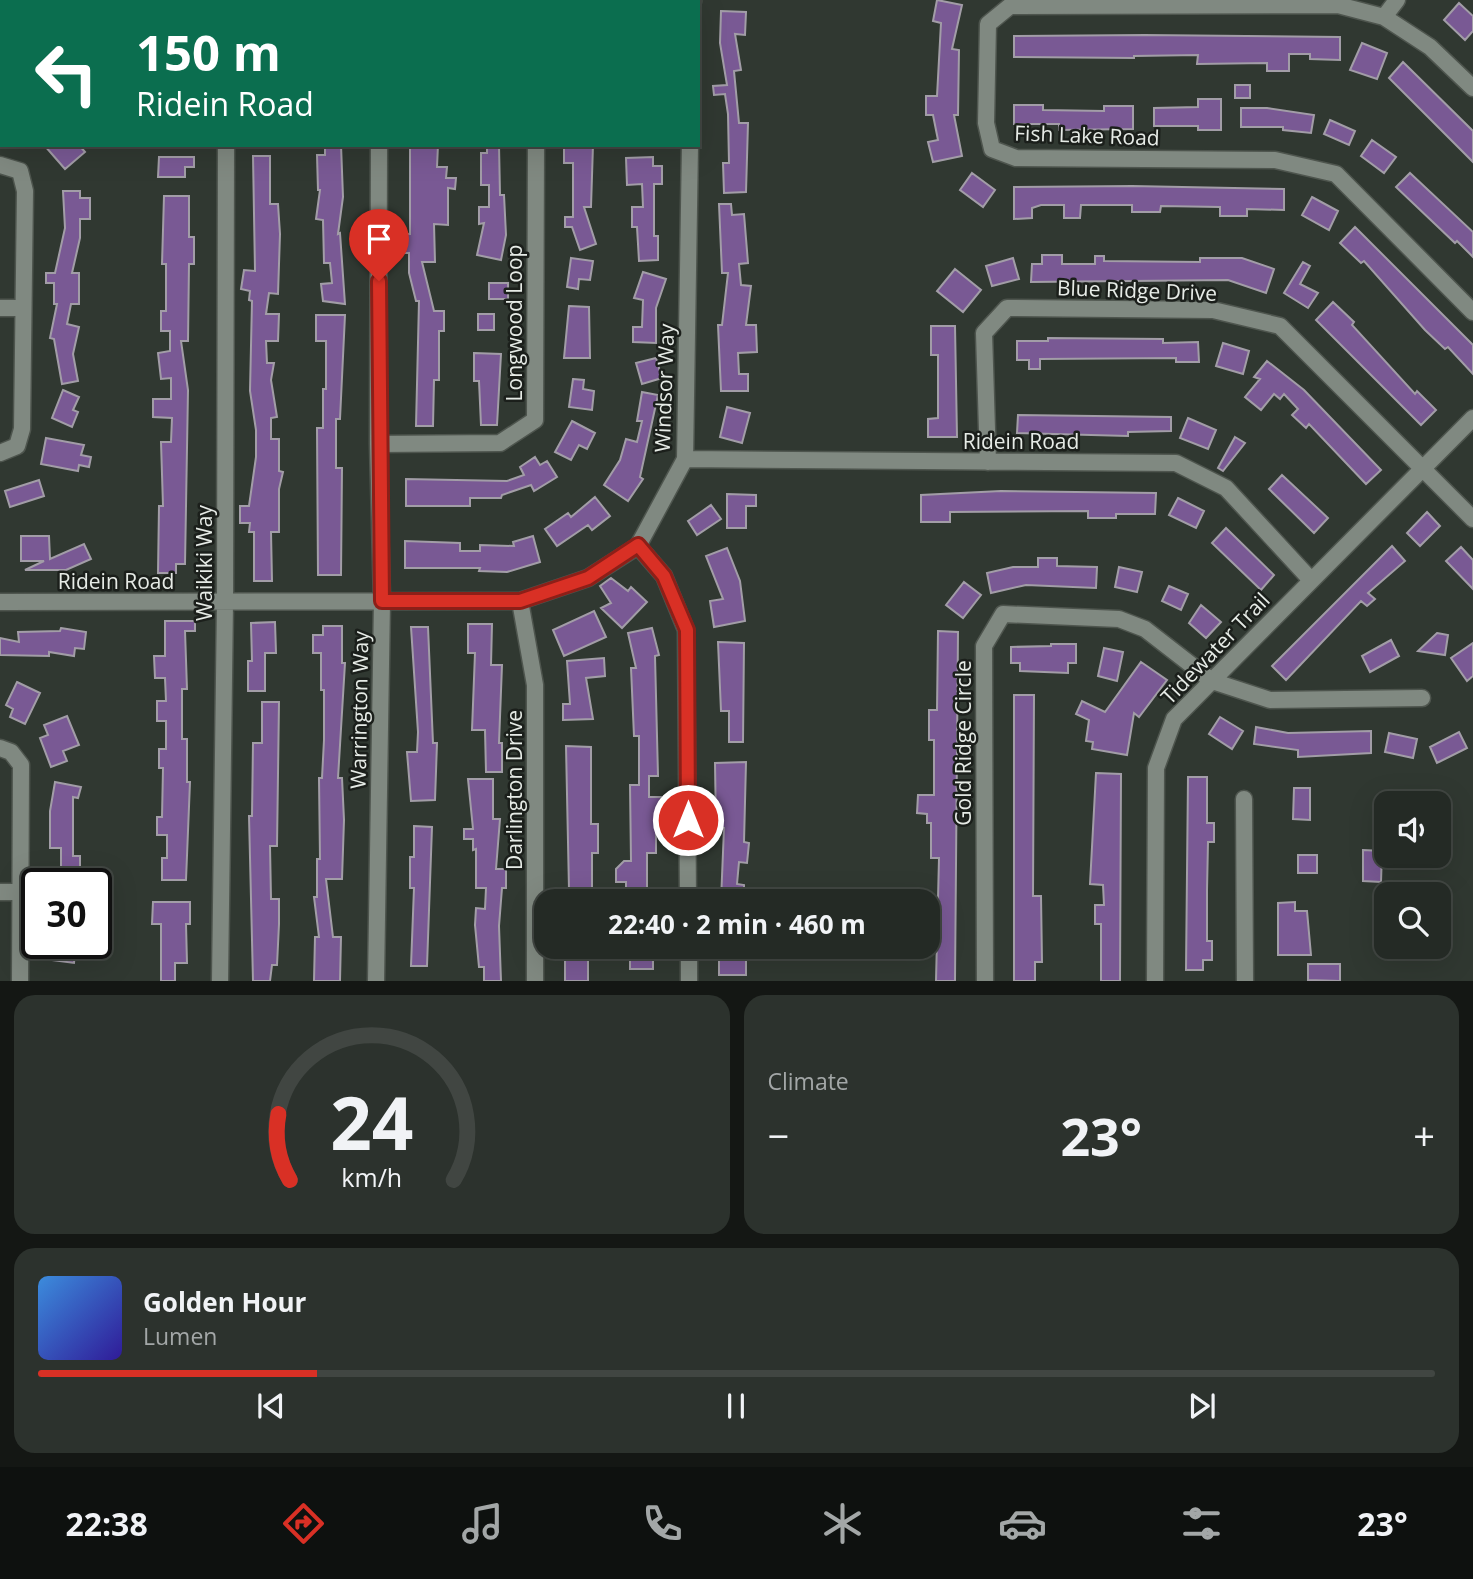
<!DOCTYPE html>
<html lang="en">
<head>
<meta charset="utf-8">
<style>
	:root { --surface:#242a25; --page:#2c322d; --text:#f1f3f6; --muted:#a3a7a7; --line:#414642; --accent:#d93025 }
	body { margin:0; font-family:"Open Sans",sans-serif; background:var(--page); color:var(--text); height:100vh; display:flex; flex-direction:column; font-size:26px; white-space:nowrap }
	* { box-sizing:border-box; margin:0 }
	p { font-size:23px; color:var(--muted) }
	.icon { flex:none; width:38px; height:38px; fill:none; stroke:currentColor; stroke-width:2; stroke-linecap:round; stroke-linejoin:round }
	.map { position:relative; height:981px; overflow:hidden }
	.side { display:flex; flex-direction:column; gap:14px; padding:14px; background:#141714; flex:1 }
	.side>* { flex:none }
	.hud { position:absolute; left:0px; top:0px; width:700px; height:147px; box-shadow:0 7px 28px #0002,0 0 0 2px var(--line); background:#0b6e4f; color:#fff; overflow:hidden }
	.fabs { position:absolute; left:1374px; top:791px; display:grid; gap:14px }
	.fabs a { display:grid; place-items:center; width:77px; height:77px; border-radius:14px; background:var(--surface); box-shadow:0 7px 28px #0002,0 0 0 2px var(--line); font-size:35px }
	.speed { position:absolute; left:21px; top:868px; display:flex; gap:14px; font-size:35px; font-weight:700; text-align:center }
	.speed>* { display:grid; place-content:center; width:91px; height:91px; border-radius:50%; background:var(--surface); box-shadow:0 7px 28px #0002,0 0 0 2px var(--line); line-height:1 }
	.speed .limit { border:4px solid #111; border-radius:10px; background:#fff; color:#111 }
	.pin { position:absolute; display:grid; place-items:center; width:60px; height:60px; color:#fff; margin:-72px -30px; border-radius:50% 50% 50% 0; rotate:-45deg; box-shadow:0 0 7px #0007 }
	.pin .icon { rotate:45deg }
	.me { position:absolute; width:77px; margin:-38px; rotate:0deg; stroke-linejoin:round; filter:drop-shadow(0 0 5px #0008) }
	.turn { display:flex; align-items:center; gap:24px; height:147px; padding:0 21px; font-size:32px }
	.turn .icon { width:91px; height:91px; stroke-width:2.5 }
	.turn b { display:block; font-size:49px; line-height:60px }
	.big { font-size:52px; font-weight:700; line-height:1.1 }
	.side .tile { flex:1; display:flex; flex-direction:column; justify-content:center; gap:10px; min-width:0; padding:0 24px; border-radius:21px; background:var(--page) }
	.side .dial { align-items:center; gap:0 }
	.dial svg { height:182px; overflow:visible; fill:none; stroke:var(--line); stroke-width:7; stroke-linecap:round; text-anchor:middle }
	.dial text { fill:var(--text); stroke:none }
	.song { display:flex; align-items:center; gap:21px }
	.cover { width:84px; height:84px; border-radius:10px; background:linear-gradient(135deg,hsl(210 70% 55%),hsl(250 70% 35%)) }
	.played { height:7px; border-radius:4px; background:linear-gradient(90deg,var(--accent) 20%,var(--line) 20%) }
	.keys { display:flex; justify-content:space-around; direction:ltr }
	.heat { display:flex; justify-content:space-between; align-items:center; font-size:38px; direction:ltr }
	.side .tiles { flex:1; display:grid; gap:14px; grid-template-columns:1fr 1fr }
	.tile:last-child { grid-column:span 2 }
	.trip { position:absolute; left:534px; top:889px; width:406px; height:70px; border-radius:21px; background:var(--surface); box-shadow:0 7px 28px #0002,0 0 0 2px var(--line); font-weight:700; line-height:70px; text-align:center }
	.dock { display:flex; height:112px; justify-content:space-around; align-items:center; background:#0e110f; color:var(--muted) }
	.dock .icon { width:49px; height:49px }
	.dock .current { color:var(--accent) }
	.dock b { font-size:32px; color:var(--text) }
	.map>svg:first-child { display:block }
</style>
</head>
<body>
<div class="map">
<svg width="1473" height="981" viewBox="0 0 1473 981">
	<rect width="100%" height="100%" fill="#303831"/>
	<path fill="#795994" stroke="#a29da7" stroke-width="2" d="M937 0 962 5 952 49 959 50 958 115H954L962 156 933 162 928 142 938 140 933 115H926V96H937L941 23 933 21Z
		M1459 3 1473 16V31L1465 40 1444 20Z
		M721 11 746 12 745 35 735 34 741 70 734 71 739 123H748L746 192 724 193 723 163H729L728 114 725 94 714 95 713 86 727 85 720 43Z
		M1145 35 1340 37V60L1310 59V54H1289V71H1267V63L1197 64 1198 55 1134 56V58L1014 57V36Z
		M1362 43 1387 53 1377 79 1350 70Z
		M1403 62 1473 131V162L1389 78Z
		M1235 85H1250V98H1235Z
		M1198 99H1221V130H1198V126H1154V108L1198 107Z
		M1014 105H1043V110L1104 111V106H1133V129L1059 130V124H1014Z
		M1241 108H1267L1314 115 1311 133 1283 130V127H1241Z
		M1330 120 1355 131 1349 145 1324 134Z
		M1372 140 1396 157 1384 173 1361 156Z
		M44 145H79L85 152 65 169Z
		M325 145H341L343 197 338 234 340 233 345 304 323 301 321 284 332 283 330 263H324L323 220 316 219 320 190H318L317 155H325Z
		M410 145H438L437 167H447L446 178H456L455 189 448 188V225L434 224 435 262H422L434 311H444V331H439V380H434L433 426H416L419 301H416L409 273V253H400V234H410Z
		M487 145H499L500 195H504L506 235 501 260 477 255 484 223 479 224V207H489V185H481V153H487Z
		M564 145H593L591 207H584L596 244 580 250 572 227H565V217H573V163H564Z
		M253 156H270V204H278L280 234 278 294 269 293 266 314H279L278 341H266L267 363H274L271 380 277 417 271 418V439H279V471L283 472 279 489V532H271L272 581H254V532H249L250 523H240V506H249L256 457V430L250 391 252 301 249 300 250 291 241 289 244 270 255 271Z
		M159 157H194V167H185V177H158Z
		M653 157V166H662V184H654V236H658V260L639 261 637 227H632V207H643L642 184 627 185 626 158Z
		M972 173 995 190 983 207 960 190Z
		M1410 173 1473 232V257L1457 241 1455 243 1396 187Z
		M1132 186 1284 189V210L1247 209V216H1220V207L1161 206 1160 212H1132V205H1081L1080 218H1064V205H1041L1032 208V218L1014 219V187Z
		M63 191H80V198H90V219H80V238L72 273H79V304H71L67 324 79 327 73 354 78 381 62 384 54 339 50 338 57 304H54V283H46V273H55L65 228Z
		M164 196H189V237H194V264H189L188 341H181L188 390 185 564H176V573H158L159 506H163L161 442H171L172 418 153 417V399H171V378L161 379 158 353 170 351V331H161V311H166V264H162Z
		M1312 197 1338 211 1329 230 1302 215Z
		M719 204H731L732 215 744 214 748 263 739 264 741 285 751 286 746 325H756L757 352 738 353 739 374H748V391H721L718 325H722L728 273H722Z
		M1355 227 1473 345V374L1448 347 1445 349 1425 330 1364 261 1361 263 1340 243Z
		M1042 255H1062V264H1095V256H1104V261L1200 262V258H1242L1274 269 1266 293 1228 280 1031 282 1032 264H1042Z
		M571 258 593 261 590 280 579 279 578 289 567 287Z
		M1013 258 1019 279 992 286 986 266Z
		M1303 262 1310 266 1300 284 1318 293 1308 308 1284 293Z
		M955 269 981 290 963 312 937 291Z
		M643 272 666 279 656 308V343L633 342V327H642L643 300 634 298Z
		M489 283H508V299H489Z
		M1333 302 1354 322 1352 325 1415 394 1417 391 1436 410 1421 425 1316 320Z
		M569 306 589 307 590 358H564Z
		M478 314H494V330H478Z
		M316 315H345L340 419H336V468H342L341 575H318L317 428H323V389H326V341H316Z
		M931 326H955L957 437H928V419L938 418V355H931Z
		M1048 338 1163 339V343L1198 342 1199 362H1176V358L1040 359V369H1029V360H1017V341H1048Z
		M1223 343 1249 351 1243 374 1216 366Z
		M474 353 501 354 497 425H481L479 381H474Z
		M656 358 662 378 642 384 636 363Z
		M1267 361 1304 390 1381 470 1366 484 1309 424 1306 428 1292 415 1298 409 1284 394 1280 399 1274 394 1261 410 1245 397 1260 379 1254 377Z
		M573 379 584 380 583 389 594 391 592 410 569 407Z
		M63 390 79 397 73 410 78 412 72 427 52 418Z
		M642 392 658 395 640 477 643 479 628 501 604 485 620 460 626 439 637 442 642 421H637Z
		M727 407 750 413 742 443 720 437Z
		M1018 415 1171 417V431L1128 432V436L1017 433Z
		M1188 418 1216 430 1208 449 1180 438Z
		M572 421 595 433 587 449 579 445 571 460 555 452Z
		M1235 437 1245 443 1223 471 1218 468Z
		M46 438 84 445 81 455 91 457 89 467 79 465 78 471 41 464Z
		M535 457 540 465 547 461 557 477 534 491 531 485 502 495 501 498H470V506H406V479L507 481 524 475 520 467Z
		M1282 475 1328 518 1314 533 1269 489Z
		M39 480 44 496 10 507 5 491Z
		M1001 491 1156 493 1155 514H1116V518H1088V511L950 512V522H921V495Z
		M727 494 756 495V506H746V528H727Z
		M595 497 610 516 592 530 588 525 557 546 545 529 568 513 571 517Z
		M1178 498 1204 511 1196 528 1169 515Z
		M711 505 721 519 697 535 688 521Z
		M1427 512 1440 526 1420 546 1407 533Z
		M1226 528 1274 575 1261 590 1212 543Z
		M21 536H49L50 559 84 544 91 559 66 570H25L44 561H21Z
		M533 536 540 562 507 572 479 571 480 568H405V541L460 543V551H480V545L514 546 513 542Z
		M1392 546 1405 561 1368 593 1375 599 1367 606 1361 601 1286 680 1272 666Z
		M1461 547 1473 560V589L1446 561Z
		M727 548 740 581 745 621 714 627 710 601 723 599 706 556Z
		M1038 558H1057V566L1097 567 1096 588 1026 585 991 593 987 573 1013 567H1038Z
		M1119 567 1142 572 1137 592 1115 587Z
		M611 578 628 591 631 587 647 602 622 628 601 608 611 603 600 586Z
		M964 582 981 595 963 618 946 605Z
		M1169 586 1188 594 1181 610 1162 601Z
		M1201 605 1221 622 1206 638 1189 623Z
		M594 611 606 637 564 656 553 630Z
		M165 621H195V631H185L187 689H182V739H187V782H190L186 880H162V858H167V835H157V817H162L163 768H159V749H166V721H157V701H166L165 678H155L154 656H165Z
		M275 622 276 653H265V691H248V661H252L251 623Z
		M468 624H492L491 665H502L499 743H502V772H486L485 730H472L475 653H468Z
		M323 626H342V663H345L338 778H342L344 820 342 879H326L333 937H341L340 981H314L315 937H319L314 897H317V859H320L319 778H322L324 740V690H321V653H313V635H323Z
		M411 627H428L433 743H437L435 800 411 801 407 752H417L418 732Z
		M61 628 86 632 84 649 75 648 74 656 49 652V656L0 655V638L19 642 18 632 60 631Z
		M652 628 659 655 655 656 658 776H649V797H661V812H656V853H647V893H626V882H616V869L624 861H631L630 785H639V736H634L631 668H636L628 633Z
		M938 631 958 632 955 981H936L939 858H931V823H927V814L917 813 918 795H934V740H929V710H937Z
		M1437 633 1448 635 1445 655 1418 651Z
		M1391 640 1399 656 1370 672 1362 656Z
		M718 642 744 643 743 742H729V711H721Z
		M1473 643V676L1467 681 1451 658Z
		M1051 644H1076V663H1068V673L1020 671V663H1011V647L1051 646Z
		M1104 648 1123 652 1117 681 1098 676Z
		M604 658 605 676 586 678 593 719 563 720V704H570L567 661Z
		M1141 662 1167 680 1139 717 1134 713 1127 755 1092 749 1093 742 1086 741 1089 720 1076 714 1082 701 1105 712Z
		M17 682 40 693 25 724 10 717 13 709 6 705Z
		M1014 695H1034L1033 896H1041L1042 962H1035V981H1014Z
		M262 702H279L277 846H270L271 899H279V924L277 965H272L270 981H253L249 816H252L253 743H262Z
		M67 716 79 745 63 751 67 761 51 767 40 738 48 735 44 725Z
		M1220 717 1243 731 1232 749 1209 734Z
		M1256 727 1288 733 1371 731V753L1298 757V750L1254 744Z
		M1459 732 1467 748 1437 763 1430 747Z
		M1389 733 1417 739 1413 758 1385 752Z
		M566 746 591 747V824H598V853H592V890H569Z
		M746 762 744 842 749 843 747 863 739 862 737 884 744 885V901H721L724 828H716L715 763Z
		M1096 773 1121 774 1120 981H1101V924H1095V905H1104L1103 885 1090 884Z
		M1188 777H1207V823H1214V842H1208L1207 890V941H1212V960H1203V970H1186Z
		M468 779H493V819H500L496 869H506V888H502L499 926 501 981H484V967H479L475 925 476 908 485 909 486 888H476V849L473 850V839H464V829H473Z
		M55 782 81 787 78 798 73 797V856H80V884H61V848H50V811Z
		M1294 788H1310V820L1293 819Z
		M414 826 432 827 427 966H411L414 888H410V857H414Z
		M1363 850 1382 851 1381 882 1363 881Z
		M1298 855H1317V873H1298Z
		M1398 884 1440 885V894H1398Z
		M153 902H190V924H186L187 963H175V981H161V924H152Z
		M1295 902V911H1307L1311 955H1278V903Z
		M53 943H76L74 963 51 960Z
		M565 947H588V981H565Z
		M630 947H653V969H630Z
		M719 956H746V975H719Z
		M1308 964H1340V981L1308 980Z"/>
	<g fill="none" stroke-linecap="round" stroke-linejoin="round">
		<g stroke="#4e554e" stroke-width="19">
			<path id="minor" d="M27 0V2
				M226 2V0
				M379 2V0
				M537 2V0
				M693 2V0
				M0 17H2
				M1384 17 1397 0
				M1473 88 1430 47 1384 17 1338 5 1010 6 988 24 986 123 992 149 1016 158 1275 160 1336 174 1473 312
				M0 165 20 171 25 191 22 429 17 446 0 453
				M0 308H23
				M378 444 500 443 535 420 536 145
				M685 459 1176 463 1226 488 1310 579
				M988 462 984 333 1007 308 1213 310 1280 326 1473 519
				M638 546 664 576 686 630 688 901
				M520 601 535 685V981
				M0 602 520 601 588 578 638 546 685 459 690 145
				M0 748 11 752 21 765 20 981
				M1244 799 1245 981
				M0 892H20
				M689 947V981
				M220 981 225 602 226 145
				M376 981 382 601 378 444 379 145
				M985 981 984 646 1003 614 1119 619 1145 629 1212 681 1270 700 1422 698
				M1155 981 1156 768 1174 719 1473 418"/>
		</g>
		<use href="#minor" stroke="#808981" stroke-width="16"/>
	</g>
	<g fill="none" stroke-linecap="round" stroke-linejoin="round">
		<g stroke="#8d1f18" stroke-width="18">
			<path id="route" d="M379 281 382 601H520L588 578 638 545 664 576 687 630 688 820"/>
		</g>
		<use href="#route" stroke="#d93025" stroke-width="12"/>
	</g>
	<g text-anchor="middle" dominant-baseline="central" stroke-width="5" stroke-linejoin="round" paint-order="stroke">
		<g font-size="21" fill="#e6ebe6" stroke="#1b1f1b">
			<text transform="translate(1087 135) rotate(2)">Fish Lake Road</text>
			<text transform="translate(1137 290) rotate(2)">Blue Ridge Drive</text>
			<text transform="translate(514 323) rotate(-90)">Longwood Loop</text>
			<text transform="translate(664 388) rotate(-88)">Windsor Way</text>
			<text x="1021" y="441">Ridein Road</text>
			<text transform="translate(204 563) rotate(-90)">Waikiki Way</text>
			<text x="116" y="581">Ridein Road</text>
			<text transform="translate(1215 648) rotate(-46)">Tidewater Trail</text>
			<text transform="translate(359 710) rotate(-89)">Warrington Way</text>
			<text transform="translate(963 743) rotate(-90)">Gold Ridge Circle</text>
			<text transform="translate(514 790) rotate(-90)">Darlington Drive</text>
		</g>
	</g>
</svg>
<div class="fabs">
<a><svg class="icon" aria-label="sound" viewBox="0 0 24 24"><path d="M4 9h4l5-4v14l-5-4H4zM17 9q2 3 0 6"/></svg></a>
<a><svg class="icon" aria-label="search" viewBox="0 0 24 24"><circle cx="10" cy="10" r="6"/><path d="M15 15l6 6"/></svg></a>
</div>
<div class="speed"><div class="limit">30</div></div>
<div class="pin" style="left:379px;top:281px;background:#d93025"><svg class="icon" aria-label="arrive" viewBox="0 0 24 24"><path d="M6 21V4h12l-3 4 3 4H6"/></svg></div>
<svg class="me" style="left:688px;top:820px" viewBox="-20 -20 40 40"><circle r="17" fill="#d93025" stroke="#fff" stroke-width="3"/><path d="M0-11L8 9 0 5-8 9z" fill="#fff"/></svg>
<div class="trip">22:40 · 2 min · 460 m</div>
<div class="hud">
<div class="turn"><svg class="icon" aria-label="left" viewBox="0 0 24 24"><path d="M17 20v-9H6M10 6l-5 5 5 5"/></svg><div><b>150 m</b>Ridein Road</div></div>
</div>
</div>
<section class="side">
<div class="tiles">
<div class="tile dial"><svg viewBox="0 0 100 80">
<path d="M14 69A42 42 0 1 1 86 69"/>
<path d="M14 69A42 42 0 0 1 9 40" stroke="#d93025"/>
<text x="50" y="56" font-size="32" font-weight="700">24</text>
<text x="50" y="72" font-size="11">km/h</text>
</svg></div>
<div class="tile"><p>Climate</p>
<div class="heat"><a>−</a><b class="big">23°</b><a>+</a></div>
</div>
<div class="tile">
<div class="song"><i class="cover"></i><div><b>Golden Hour</b><p>Lumen</p></div></div>
<div class="played"></div>
<div class="keys"><svg class="icon" aria-label="previous" viewBox="0 0 24 24"><path d="M18 5L8 12l10 7zM5 5v14"/></svg><svg class="icon" aria-label="pause" viewBox="0 0 24 24"><path d="M8 5v14M16 5v14"/></svg><svg class="icon" aria-label="next" viewBox="0 0 24 24"><path d="M6 5l10 7-10 7zM19 5v14"/></svg></div>
</div>
</div>
</section>
<nav class="dock">
<b>22:38</b>
<svg class="icon current" aria-label="directions" viewBox="0 0 24 24"><path d="M12 3l9 9-9 9-9-9zM9 14v-3h6M13 9l2 2-2 2"/></svg>
<svg class="icon" aria-label="music" viewBox="0 0 24 24"><path d="M9 18V5l10-2v13"/><circle cx="6" cy="18" r="3"/><circle cx="16" cy="16" r="3"/></svg>
<svg class="icon" aria-label="phone" viewBox="0 0 24 24"><path d="M5 4h4l2 5-3 2q2 4 5 5l2-3 5 2v4C11 20 4 13 5 4z"/></svg>
<svg class="icon" aria-label="climate" viewBox="0 0 24 24"><path d="M12 3v18M4 7l16 10M4 17L20 7"/></svg>
<svg class="icon" aria-label="car" viewBox="0 0 24 24"><path d="M5 17H2v-5l4-1 3-4h7l3 4 3 1v5h-3M9 17h6M6 11h13"/><circle cx="7" cy="17" r="2"/><circle cx="17" cy="17" r="2"/></svg>
<svg class="icon" aria-label="filters" viewBox="0 0 24 24"><path d="M4 7h16M4 17h16"/><circle cx="9" cy="7" r="2"/><circle cx="15" cy="17" r="2"/></svg>
<b>23°</b>
</nav>
</body>
</html>
